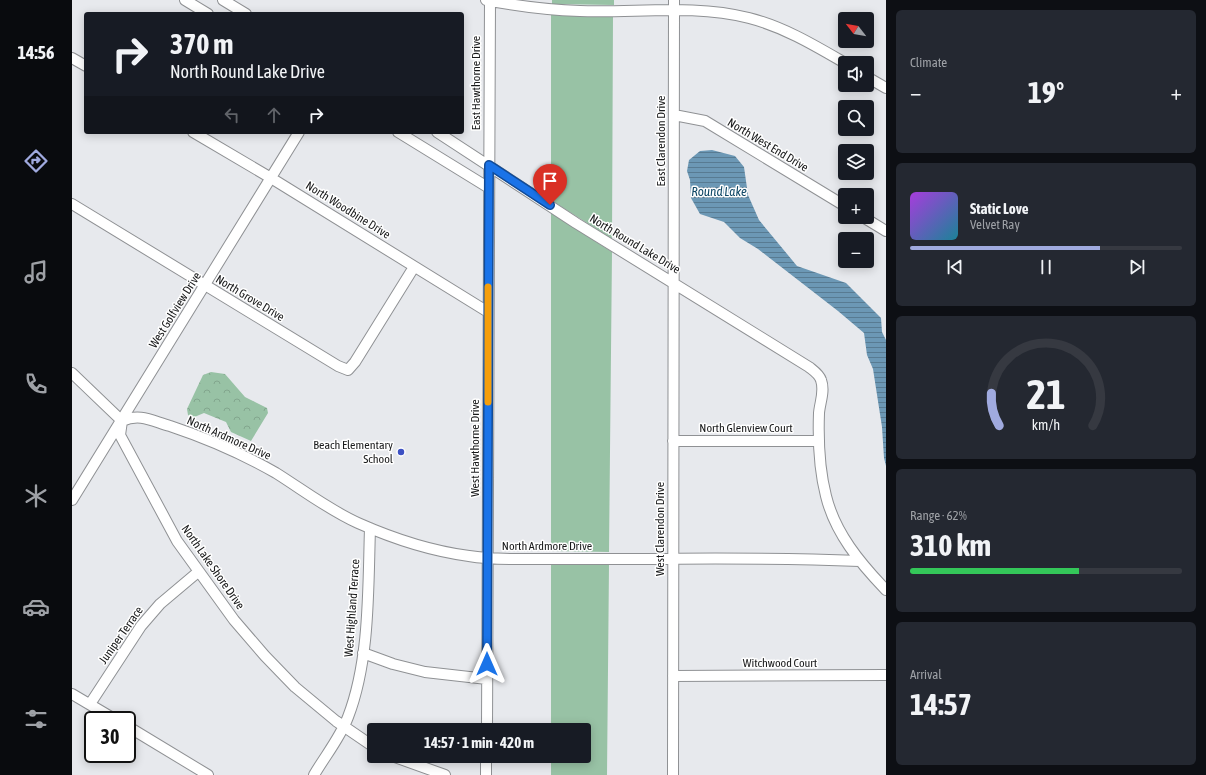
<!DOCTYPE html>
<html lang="en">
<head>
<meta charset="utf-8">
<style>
	:root { --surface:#171b24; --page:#242831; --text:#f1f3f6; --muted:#9ea1a6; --line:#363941; --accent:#a0aadf }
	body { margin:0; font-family:"Asap Condensed",sans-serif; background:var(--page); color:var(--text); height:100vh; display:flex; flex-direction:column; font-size:15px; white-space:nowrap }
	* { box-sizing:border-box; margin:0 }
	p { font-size:13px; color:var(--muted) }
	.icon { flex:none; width:22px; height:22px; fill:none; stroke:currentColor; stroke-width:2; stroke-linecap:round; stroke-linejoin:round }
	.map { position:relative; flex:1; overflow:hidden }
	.details { display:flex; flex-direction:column; gap:10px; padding:10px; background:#0d0f14; width:320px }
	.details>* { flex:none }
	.banner { position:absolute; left:12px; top:12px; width:380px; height:122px; border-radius:4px; box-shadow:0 2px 10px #0003; background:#171b24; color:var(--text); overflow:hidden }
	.needle { width:26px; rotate:301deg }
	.fabs { position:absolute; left:766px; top:12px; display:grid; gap:8px }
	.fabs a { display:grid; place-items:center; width:36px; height:36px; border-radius:4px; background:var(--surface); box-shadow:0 2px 10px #0003; font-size:20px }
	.speed { position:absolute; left:12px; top:711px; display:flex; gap:8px; font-size:20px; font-weight:700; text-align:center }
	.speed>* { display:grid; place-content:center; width:52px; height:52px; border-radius:50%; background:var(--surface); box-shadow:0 2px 10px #0003; line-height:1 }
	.speed .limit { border:2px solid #111; border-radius:6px; background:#fff; color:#111 }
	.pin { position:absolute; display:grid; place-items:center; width:34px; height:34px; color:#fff; margin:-41px -17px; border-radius:50% 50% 50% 0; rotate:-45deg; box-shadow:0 0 4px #0007 }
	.pin .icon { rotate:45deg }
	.me { position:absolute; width:44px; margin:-22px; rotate:0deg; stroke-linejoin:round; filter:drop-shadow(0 0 3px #0008) }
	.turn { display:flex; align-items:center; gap:14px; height:84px; padding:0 20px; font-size:18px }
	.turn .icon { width:52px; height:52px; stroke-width:2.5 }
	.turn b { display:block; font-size:28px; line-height:34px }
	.lanes { display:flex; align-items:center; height:38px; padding:0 20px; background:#0003; justify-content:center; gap:20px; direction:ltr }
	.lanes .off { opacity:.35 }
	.big { font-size:30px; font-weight:700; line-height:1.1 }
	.details .tile { flex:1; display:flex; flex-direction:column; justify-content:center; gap:6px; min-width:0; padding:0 14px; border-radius:6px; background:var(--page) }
	.details .dial { align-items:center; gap:0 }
	.dial svg { height:104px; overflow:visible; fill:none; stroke:var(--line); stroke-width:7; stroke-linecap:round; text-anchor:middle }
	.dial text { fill:var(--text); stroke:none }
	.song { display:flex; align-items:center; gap:12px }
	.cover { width:48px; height:48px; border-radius:6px; background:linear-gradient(135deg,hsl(280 70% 55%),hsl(190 70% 35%)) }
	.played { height:4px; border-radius:2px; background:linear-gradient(90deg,var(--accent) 70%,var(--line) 70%) }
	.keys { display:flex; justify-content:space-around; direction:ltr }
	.heat { display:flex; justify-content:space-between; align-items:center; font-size:22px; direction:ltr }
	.charge { height:6px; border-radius:3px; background:linear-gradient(90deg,#34c759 62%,var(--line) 0) }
	.trip { position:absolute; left:295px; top:723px; width:224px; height:40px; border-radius:4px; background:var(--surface); box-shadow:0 2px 10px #0003; font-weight:700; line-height:40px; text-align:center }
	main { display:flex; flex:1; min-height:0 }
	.menu { display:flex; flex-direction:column; width:72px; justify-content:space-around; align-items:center; background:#090b0e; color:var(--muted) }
	.menu .icon { width:28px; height:28px }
	.menu .on { color:var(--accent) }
	.menu b { font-size:18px; color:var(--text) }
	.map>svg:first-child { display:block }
</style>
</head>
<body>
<main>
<nav class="menu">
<b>14:56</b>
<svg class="icon on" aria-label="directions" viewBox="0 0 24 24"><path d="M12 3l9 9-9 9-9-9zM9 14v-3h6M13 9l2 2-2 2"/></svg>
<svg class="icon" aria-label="music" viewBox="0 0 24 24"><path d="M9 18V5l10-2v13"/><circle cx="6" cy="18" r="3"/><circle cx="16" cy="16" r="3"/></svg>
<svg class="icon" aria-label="phone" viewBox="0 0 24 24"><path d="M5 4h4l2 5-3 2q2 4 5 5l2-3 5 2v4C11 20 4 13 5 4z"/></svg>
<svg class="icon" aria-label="climate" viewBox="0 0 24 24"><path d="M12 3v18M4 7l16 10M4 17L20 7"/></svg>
<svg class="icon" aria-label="car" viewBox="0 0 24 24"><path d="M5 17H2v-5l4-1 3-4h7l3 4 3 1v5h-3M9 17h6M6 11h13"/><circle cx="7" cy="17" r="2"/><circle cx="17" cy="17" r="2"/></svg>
<svg class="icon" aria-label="filters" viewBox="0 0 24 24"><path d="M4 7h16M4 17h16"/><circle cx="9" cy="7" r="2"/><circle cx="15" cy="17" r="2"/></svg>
</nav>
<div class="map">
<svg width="814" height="775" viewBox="0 0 814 775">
	<defs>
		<pattern id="park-crowns" width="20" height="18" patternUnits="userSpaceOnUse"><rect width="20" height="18" fill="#98c2a5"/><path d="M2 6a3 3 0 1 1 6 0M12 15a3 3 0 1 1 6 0" fill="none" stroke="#82a68d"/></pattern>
		<pattern id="water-rules" width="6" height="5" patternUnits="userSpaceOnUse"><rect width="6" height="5" fill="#6c98b5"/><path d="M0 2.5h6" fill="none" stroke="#587b92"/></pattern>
	</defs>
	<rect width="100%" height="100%" fill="#e7e9ed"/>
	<path fill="#98c2a5" d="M480 0H542V5L480 4Z
		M479 14 541 15 540 239 479 200Z
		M479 213 540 252 537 552 479 551Z
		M479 564 537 565 535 775H479V756H512V730H479Z"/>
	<path fill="url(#park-crowns)" d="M139 372 153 374 173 397 195 408 196 413 179 441 159 432 154 422 132 413 120 418 116 415 115 409 131 375Z"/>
	<path fill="url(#water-rules)" d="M640 150 663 156 672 167 676 195 687 220 725 266 774 283 809 318 810 332 814 340V466L812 458 810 427 801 369 795 355 792 333 766 311 686 249 668 238 652 222 628 214 619 198 618 180 615 171 617 160 628 151Z"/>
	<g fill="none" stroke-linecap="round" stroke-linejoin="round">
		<g stroke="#8f9194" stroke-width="12">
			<path id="minor" d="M113 0 136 14
				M151 0 174 14
				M414 0C445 6 476 10 508 11 564 13 622 4 677 18 712 27 742 45 773 63
				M0 58 14 66
				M795 77 814 88
				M602 115 633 121 773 206
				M121 132 199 178 416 312
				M326 132 417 188
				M365 132 504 223 737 367C742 371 747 374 749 380 753 391 748 402 747 413 746 441 747 469 754 496 763 533 788 563 814 590
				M0 204 266 366 276 370 283 362 342 267
				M791 217 814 231
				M0 373 50 421 48 435 105 541 162 620 193 656 223 687 264 721 302 747
				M50 421C68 413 80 421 98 426 134 438 171 454 204 473 231 490 257 510 286 523 322 539 359 551 397 556 420 560 444 559 467 559 499 559 531 559 564 559 638 558 713 558 788 561
				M601 441H747
				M0 500 227 132
				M291 653 321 664 353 672 415 679
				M601 676 814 675
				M0 694 44 720
				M18 704 69 626 88 604 126 572
				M55 726 136 775
				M415 730 418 0
				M320 756 373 775
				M242 775C253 756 268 738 276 717 298 660 296 589 298 528
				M414 775V756
				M601 775 602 0"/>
		</g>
		<use href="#minor" stroke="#fff" stroke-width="10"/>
	</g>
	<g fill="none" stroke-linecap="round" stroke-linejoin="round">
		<g stroke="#114b97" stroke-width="10">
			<path id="route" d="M415 664 417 165 478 205"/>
		</g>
		<use href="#route" stroke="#1a73e8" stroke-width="7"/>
		<path stroke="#f59e0b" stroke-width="7" d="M416 402V287"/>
	</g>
	<circle fill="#3c50c3" stroke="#fff" stroke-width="1.5" cx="329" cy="452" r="4"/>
	<g text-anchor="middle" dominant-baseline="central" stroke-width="3" stroke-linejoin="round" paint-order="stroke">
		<g font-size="12" fill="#18191a" stroke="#fff">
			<text transform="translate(404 83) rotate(-90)">East Hawthorne Drive</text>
			<text transform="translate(589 141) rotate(-90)">East Clarendon Drive</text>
			<text transform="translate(696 145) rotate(31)">North West End Drive</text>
			<text transform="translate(276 210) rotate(32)">North Woodbine Drive</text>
			<text transform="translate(563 244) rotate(31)">North Round Lake Drive</text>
			<text transform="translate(178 298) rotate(31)">North Grove Drive</text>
			<text transform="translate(103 310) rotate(-58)">West Golfview Drive</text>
			<text x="674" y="428">North Glenview Court</text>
			<text transform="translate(157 438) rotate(24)">North Ardmore Drive</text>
			<text transform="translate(403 448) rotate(-90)">West Hawthorne Drive</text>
			<text transform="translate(588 529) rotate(-90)">West Clarendon Drive</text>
			<text x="475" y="546">North Ardmore Drive</text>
			<text transform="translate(141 567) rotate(55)">North Lake Shore Drive</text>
			<text transform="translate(280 608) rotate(-86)">West Highland Terrace</text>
			<text transform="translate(49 635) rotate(-55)">Juniper Terrace</text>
			<text x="708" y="663">Witchwood Court</text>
		</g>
		<g font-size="12" fill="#18191a" stroke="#fff" text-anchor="end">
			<text x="321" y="445">Beach Elementary<tspan x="321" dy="14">School</tspan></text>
		</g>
		<g font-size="13" font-style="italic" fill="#104866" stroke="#fff">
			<text x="647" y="191">Round Lake</text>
		</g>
	</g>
</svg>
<div class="fabs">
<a><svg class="needle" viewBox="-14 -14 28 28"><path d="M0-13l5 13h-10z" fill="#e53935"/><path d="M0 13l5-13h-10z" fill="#9ea1a6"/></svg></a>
<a><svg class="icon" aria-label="sound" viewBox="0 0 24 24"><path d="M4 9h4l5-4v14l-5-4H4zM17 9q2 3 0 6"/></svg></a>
<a><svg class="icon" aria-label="search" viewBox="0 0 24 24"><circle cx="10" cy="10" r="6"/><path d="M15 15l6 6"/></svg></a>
<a><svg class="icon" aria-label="layers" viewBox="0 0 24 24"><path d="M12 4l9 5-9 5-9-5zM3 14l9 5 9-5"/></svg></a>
<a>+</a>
<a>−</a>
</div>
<div class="speed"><div class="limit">30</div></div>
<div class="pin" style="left:478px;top:205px;background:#d93025"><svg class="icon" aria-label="arrive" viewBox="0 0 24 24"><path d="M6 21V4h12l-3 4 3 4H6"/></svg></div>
<svg class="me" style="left:415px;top:664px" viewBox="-20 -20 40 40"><path d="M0-17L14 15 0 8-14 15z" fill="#1a73e8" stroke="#fff" stroke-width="4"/></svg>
<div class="trip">14:57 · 1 min · 420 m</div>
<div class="banner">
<div class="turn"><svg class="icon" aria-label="right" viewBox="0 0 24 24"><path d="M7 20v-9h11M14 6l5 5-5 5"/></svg><div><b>370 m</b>North Round Lake Drive</div></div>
<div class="lanes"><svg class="icon off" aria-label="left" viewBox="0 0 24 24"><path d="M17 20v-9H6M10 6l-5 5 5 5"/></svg><svg class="icon off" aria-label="ahead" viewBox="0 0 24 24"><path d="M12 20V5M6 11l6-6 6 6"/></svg><svg class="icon" aria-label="right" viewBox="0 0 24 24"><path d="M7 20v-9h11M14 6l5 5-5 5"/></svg></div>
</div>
</div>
<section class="details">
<div class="tile"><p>Climate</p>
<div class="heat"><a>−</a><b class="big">19°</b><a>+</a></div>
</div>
<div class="tile">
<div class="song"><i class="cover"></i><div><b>Static Love</b><p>Velvet Ray</p></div></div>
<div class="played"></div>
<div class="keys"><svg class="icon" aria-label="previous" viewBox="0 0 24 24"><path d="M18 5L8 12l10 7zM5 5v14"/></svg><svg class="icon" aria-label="pause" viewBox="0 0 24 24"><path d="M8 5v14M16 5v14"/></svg><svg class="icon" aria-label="next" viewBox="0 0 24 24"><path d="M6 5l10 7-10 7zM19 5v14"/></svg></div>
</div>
<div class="tile dial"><svg viewBox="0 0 100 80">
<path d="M14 69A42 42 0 1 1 86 69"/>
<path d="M14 69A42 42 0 0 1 8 44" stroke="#a0aadf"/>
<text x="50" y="56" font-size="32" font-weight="700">21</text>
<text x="50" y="72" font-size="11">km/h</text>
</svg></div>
<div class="tile"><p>Range · 62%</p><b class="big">310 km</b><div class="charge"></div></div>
<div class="tile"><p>Arrival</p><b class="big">14:57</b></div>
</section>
</main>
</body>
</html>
